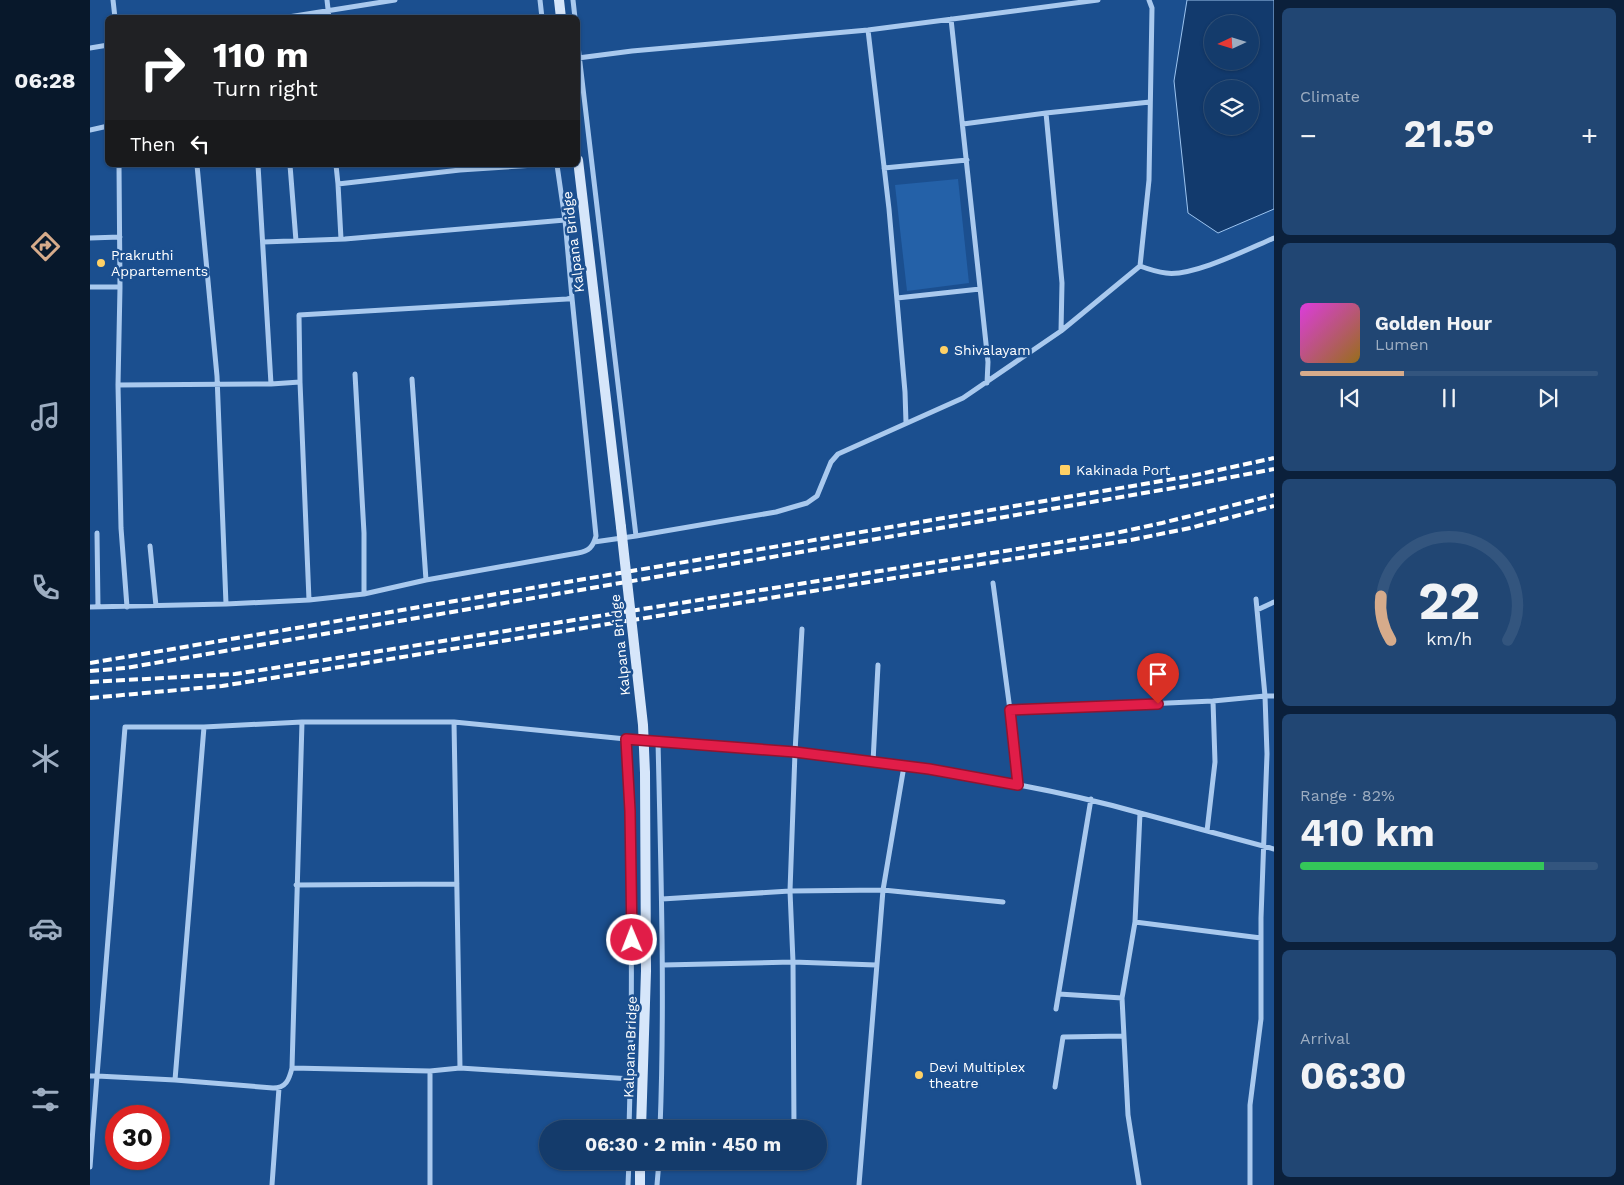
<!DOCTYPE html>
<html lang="en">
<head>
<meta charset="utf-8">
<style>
	:root { --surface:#143b6b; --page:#214673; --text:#f1f3f6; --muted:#9dadc1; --line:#33557e; --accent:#d6ab8b }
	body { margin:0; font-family:"Work Sans",sans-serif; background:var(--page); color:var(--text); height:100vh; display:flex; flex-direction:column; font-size:19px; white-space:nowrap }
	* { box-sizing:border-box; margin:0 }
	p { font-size:16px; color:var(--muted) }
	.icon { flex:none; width:28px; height:28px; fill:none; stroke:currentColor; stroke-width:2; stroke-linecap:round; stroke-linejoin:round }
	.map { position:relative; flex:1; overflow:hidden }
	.sheet { display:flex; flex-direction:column; gap:8px; padding:8px; background:#0b203b; width:350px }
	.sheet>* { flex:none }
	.banner { position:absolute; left:15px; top:15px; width:475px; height:152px; border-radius:8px; box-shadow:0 1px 4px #0004,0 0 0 1px var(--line); background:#202124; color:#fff; overflow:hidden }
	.needle { width:32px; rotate:266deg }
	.tools { position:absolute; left:1114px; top:15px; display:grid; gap:10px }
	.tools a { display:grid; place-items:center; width:55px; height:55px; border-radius:50%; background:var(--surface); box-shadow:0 1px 4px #0004,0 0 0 1px var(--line); font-size:25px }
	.speed { position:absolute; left:15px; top:1105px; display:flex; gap:10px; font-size:25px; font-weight:700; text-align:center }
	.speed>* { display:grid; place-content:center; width:65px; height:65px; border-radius:50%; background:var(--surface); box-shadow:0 1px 4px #0004,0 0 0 1px var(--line); line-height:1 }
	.speed .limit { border:8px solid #d22; background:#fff; color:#111 }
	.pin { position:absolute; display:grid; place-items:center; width:42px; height:42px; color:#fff; margin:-51px -21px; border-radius:50% 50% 50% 0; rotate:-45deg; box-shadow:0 0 5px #0007 }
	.pin .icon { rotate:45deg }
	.me { position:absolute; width:55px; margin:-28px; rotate:359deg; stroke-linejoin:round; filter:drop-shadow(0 0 4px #0008) }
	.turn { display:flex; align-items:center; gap:18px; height:105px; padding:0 25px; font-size:22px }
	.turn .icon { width:65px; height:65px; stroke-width:2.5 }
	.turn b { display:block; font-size:35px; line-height:42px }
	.then { display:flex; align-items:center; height:48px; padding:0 25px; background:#0003; gap:10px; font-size:19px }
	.big { font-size:38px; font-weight:700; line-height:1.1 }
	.sheet .tile { flex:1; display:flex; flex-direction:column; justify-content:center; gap:8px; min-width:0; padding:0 18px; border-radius:8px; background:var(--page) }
	.sheet .dial { align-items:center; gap:0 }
	.dial svg { height:130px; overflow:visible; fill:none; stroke:var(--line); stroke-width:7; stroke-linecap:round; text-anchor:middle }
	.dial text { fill:var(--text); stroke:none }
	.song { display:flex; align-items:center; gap:15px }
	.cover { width:60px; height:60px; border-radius:8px; background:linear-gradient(135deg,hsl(300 70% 55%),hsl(40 70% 35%)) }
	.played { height:5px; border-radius:2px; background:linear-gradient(90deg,var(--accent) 35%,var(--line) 35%) }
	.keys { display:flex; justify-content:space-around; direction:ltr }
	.heat { display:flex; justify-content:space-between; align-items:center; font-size:28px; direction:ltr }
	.charge { height:8px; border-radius:4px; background:linear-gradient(90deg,#34c759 82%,var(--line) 0) }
	.trip { position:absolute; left:449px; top:1120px; width:288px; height:50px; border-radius:25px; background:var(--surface); box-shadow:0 1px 4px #0004,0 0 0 1px var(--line); font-weight:700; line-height:50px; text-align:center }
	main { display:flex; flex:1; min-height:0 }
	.tabs { display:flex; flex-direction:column; width:90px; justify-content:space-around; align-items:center; background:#08182b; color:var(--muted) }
	.tabs .icon { width:35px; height:35px }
	.tabs .on { color:var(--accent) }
	.tabs b { font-size:22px; color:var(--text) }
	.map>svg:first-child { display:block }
</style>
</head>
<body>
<main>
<nav class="tabs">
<b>06:28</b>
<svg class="icon on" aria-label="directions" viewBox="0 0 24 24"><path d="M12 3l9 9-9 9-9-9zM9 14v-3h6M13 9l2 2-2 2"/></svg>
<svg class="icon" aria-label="music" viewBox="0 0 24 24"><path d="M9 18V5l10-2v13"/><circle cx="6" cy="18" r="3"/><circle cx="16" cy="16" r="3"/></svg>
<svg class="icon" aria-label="phone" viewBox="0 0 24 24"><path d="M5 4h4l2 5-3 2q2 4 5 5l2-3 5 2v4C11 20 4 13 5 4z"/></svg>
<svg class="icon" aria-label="climate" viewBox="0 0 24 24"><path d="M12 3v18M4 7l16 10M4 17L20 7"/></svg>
<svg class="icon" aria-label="car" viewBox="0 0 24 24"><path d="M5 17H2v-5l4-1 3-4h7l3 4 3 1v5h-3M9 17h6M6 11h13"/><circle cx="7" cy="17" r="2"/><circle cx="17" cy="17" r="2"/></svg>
<svg class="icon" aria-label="filters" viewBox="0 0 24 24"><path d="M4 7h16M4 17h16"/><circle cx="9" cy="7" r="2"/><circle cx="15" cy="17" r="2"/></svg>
</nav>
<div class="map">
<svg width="1184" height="1185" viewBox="0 0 1184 1185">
	<rect width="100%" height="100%" fill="#1b4f8f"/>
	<path fill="#2461a8" d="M868 179 879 283 817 291 805 185Z"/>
	<path fill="#123a6d" stroke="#9cc4f0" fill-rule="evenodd" d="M1097 0H1184V209L1128 233 1098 213 1084 81ZM1122 24H1160V61H1122ZM1122 89H1160V126H1122Z"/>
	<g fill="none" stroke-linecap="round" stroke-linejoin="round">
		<path stroke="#a9c9ee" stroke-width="5" d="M23 0 25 18
			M237 0 239 18
			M450 0 452 18
			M483 0 485 18
			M192 18 305 0
			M861 19 898 362 897 383
			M778 30 799 209 815 392 816 423
			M488 46 546 536
			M0 48 18 45
			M488 58 542 51 778 30 1008 0
			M873 124 956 113
			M0 130 18 126
			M200 165 206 241
			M246 165 248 184
			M794 168 877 160
			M0 238 30 237
			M251 239 248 184 370 170 445 165
			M173 242 255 239 475 220 467 165
			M1050 266C1058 269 1067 272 1076 273 1102 277 1158 249 1184 238
			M0 287H30
			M807 298 890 289
			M971 331 972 283 956 113 1060 102
			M210 382 209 315 477 299 482 298 475 220
			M28 385 30 287 29 165
			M7 533 8 607
			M504 542 546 536 686 512 717 503 727 496 741 462 748 454 873 398 971 331 1050 266 1059 180 1062 8 1059 0
			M60 546 66 606
			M336 580 488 553C499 551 503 547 506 536L482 298
			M903 583 920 710 928 785
			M274 594 336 580 322 379
			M1166 599 1175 696H1184
			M219 600 274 594V533L265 374
			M136 604 219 600 210 382 181 384
			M0 607 136 604 127 376 107 165
			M37 607 31 528 28 385 181 384 168 165
			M1167 610 1184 602
			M712 629 705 752C821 767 937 781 1050 813L1045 922 1032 998 1038 1115 1049 1185
			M1123 701 1175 696 1177 754 1171 918V1019L1160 1105V1185
			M920 710 1123 701 1125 762 1117 831
			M364 722 536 739 705 752 700 891 703 962 704 1129
			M35 727H114L85 1080 7 1076Z
			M114 727 212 722H364L370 1068 340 1071 202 1068
			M536 739C542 869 543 999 539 1129
			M568 741C571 871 575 1000 570 1129
			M783 762 788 665
			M814 766 793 890 913 902
			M1050 813 1184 849
			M206 885 367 884
			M572 899 700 891 793 890 769 1185
			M1045 922 1171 938
			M573 965 703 962 786 965
			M969 994 1032 998
			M966 1009 1001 799
			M370 1068 541 1079
			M340 1071V1185
			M0 1076H7L0 1167
			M85 1080 183 1088C196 1088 199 1080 202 1068L212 722
			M965 1087 973 1037 1034 1036
			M182 1185 189 1088
			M538 1185 539 1161
			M567 1185 569 1161"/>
		<path stroke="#d6e6fa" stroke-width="10" d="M469 0 471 18
			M488 160 531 527
			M551 1129 556 971 555 773
			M550 1185V1161"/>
		<path stroke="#fff" stroke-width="4" stroke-dasharray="9 4" stroke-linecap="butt" d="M0 663 1101 476 1184 458
			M0 671 36 668 1095 486 1184 469
			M0 682 145 674 203 665 1021 534 1072 523 1184 495
			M0 698 132 686 1041 540 1100 528 1184 506"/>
		<path stroke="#d6e6fa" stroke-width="10" d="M531 527 553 725 555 773"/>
	</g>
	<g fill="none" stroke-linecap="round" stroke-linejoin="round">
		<g stroke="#92132f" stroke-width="12">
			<path id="route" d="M542 940 540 811 536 739 705 752 839 769 928 785 920 710 1068 704"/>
		</g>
		<use href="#route" stroke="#e11d48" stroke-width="9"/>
	</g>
	<g fill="#ffd166" stroke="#1b4f8f" stroke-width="2">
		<circle cx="11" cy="263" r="5"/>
		<circle cx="854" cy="350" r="5"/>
		<rect x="969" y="464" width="12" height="12" rx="2.5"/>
		<circle cx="829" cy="1075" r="5"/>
	</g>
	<g text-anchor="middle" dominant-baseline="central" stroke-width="5" stroke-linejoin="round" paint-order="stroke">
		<g font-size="14" fill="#fff" stroke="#1b4f8f">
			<text transform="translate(483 242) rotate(-97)">Kalpana Bridge</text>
			<text transform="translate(530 645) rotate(-96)">Kalpana Bridge</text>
			<text transform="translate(540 1047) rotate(-88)">Kalpana Bridge</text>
		</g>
		<g font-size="14" fill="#fff" stroke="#1b4f8f" text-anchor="start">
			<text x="21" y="255">Prakruthi<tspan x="21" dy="16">Appartements</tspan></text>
			<text x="864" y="350">Shivalayam</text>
			<text x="986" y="470">Kakinada Port</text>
			<text x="839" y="1067">Devi Multiplex<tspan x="839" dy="16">theatre</tspan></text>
		</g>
	</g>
</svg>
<div class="tools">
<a><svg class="needle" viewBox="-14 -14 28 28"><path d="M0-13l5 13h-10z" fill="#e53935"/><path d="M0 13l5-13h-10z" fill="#9dadc1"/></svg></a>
<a><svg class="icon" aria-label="layers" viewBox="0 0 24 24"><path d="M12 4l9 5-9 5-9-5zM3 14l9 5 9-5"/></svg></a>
</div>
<div class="speed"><div class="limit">30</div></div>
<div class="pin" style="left:1068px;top:704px;background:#d93025"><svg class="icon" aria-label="arrive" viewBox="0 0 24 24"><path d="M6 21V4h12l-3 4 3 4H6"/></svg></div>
<svg class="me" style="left:542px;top:940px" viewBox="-20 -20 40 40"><circle r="17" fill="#e11d48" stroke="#fff" stroke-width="3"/><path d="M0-11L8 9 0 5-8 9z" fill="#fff"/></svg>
<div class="trip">06:30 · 2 min · 450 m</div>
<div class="banner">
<div class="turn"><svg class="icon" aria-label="right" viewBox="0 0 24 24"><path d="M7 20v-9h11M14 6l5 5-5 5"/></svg><div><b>110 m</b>Turn right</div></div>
<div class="then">Then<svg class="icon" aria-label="left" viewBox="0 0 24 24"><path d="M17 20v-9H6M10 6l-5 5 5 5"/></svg></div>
</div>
</div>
<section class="sheet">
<div class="tile"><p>Climate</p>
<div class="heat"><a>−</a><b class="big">21.5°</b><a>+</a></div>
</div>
<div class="tile">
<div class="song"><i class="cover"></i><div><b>Golden Hour</b><p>Lumen</p></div></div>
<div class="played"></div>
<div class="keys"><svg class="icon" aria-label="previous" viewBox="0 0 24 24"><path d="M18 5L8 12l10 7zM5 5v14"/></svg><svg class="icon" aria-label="pause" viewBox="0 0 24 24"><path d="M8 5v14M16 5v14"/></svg><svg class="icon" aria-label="next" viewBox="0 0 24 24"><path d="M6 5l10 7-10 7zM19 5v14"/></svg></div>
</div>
<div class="tile dial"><svg viewBox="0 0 100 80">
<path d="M14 69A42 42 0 1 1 86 69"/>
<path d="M14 69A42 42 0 0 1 8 42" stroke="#d6ab8b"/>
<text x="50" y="56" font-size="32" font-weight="700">22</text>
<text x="50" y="72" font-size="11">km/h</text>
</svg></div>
<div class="tile"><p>Range · 82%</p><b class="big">410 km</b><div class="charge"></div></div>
<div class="tile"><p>Arrival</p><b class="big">06:30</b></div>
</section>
</main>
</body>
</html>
